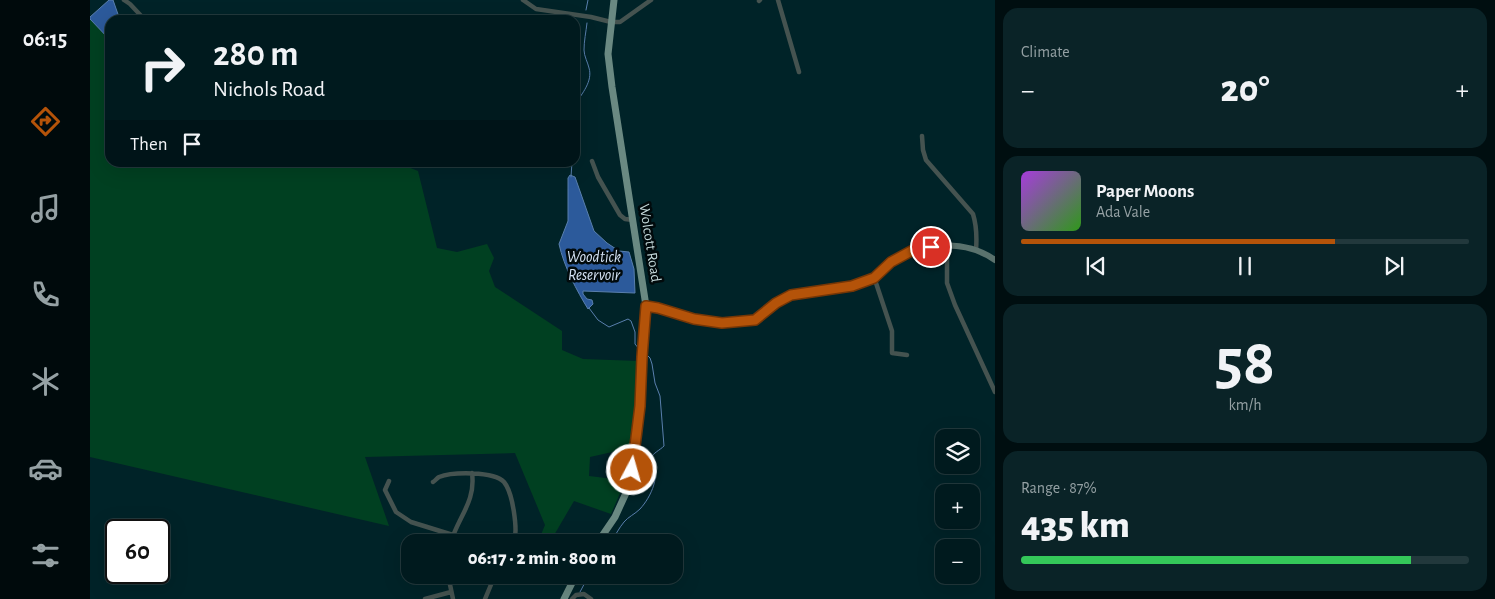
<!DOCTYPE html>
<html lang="en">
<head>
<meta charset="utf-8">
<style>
	:root { --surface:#001a1e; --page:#0a2327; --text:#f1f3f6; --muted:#95a1a4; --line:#22383c; --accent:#b45309 }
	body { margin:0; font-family:"Alegreya Sans",sans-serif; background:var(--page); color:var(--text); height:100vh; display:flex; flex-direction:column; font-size:19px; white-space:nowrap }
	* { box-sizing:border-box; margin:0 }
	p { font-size:16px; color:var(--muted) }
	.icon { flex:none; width:28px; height:28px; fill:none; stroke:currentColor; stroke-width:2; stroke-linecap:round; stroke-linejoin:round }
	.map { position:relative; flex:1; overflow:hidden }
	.sheet { display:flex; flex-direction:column; gap:8px; padding:8px; background:#000e10; width:500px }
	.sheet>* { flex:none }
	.hud { position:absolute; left:15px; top:15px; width:475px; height:152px; border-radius:15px; box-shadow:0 5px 20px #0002,0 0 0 1px var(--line); background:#001a1e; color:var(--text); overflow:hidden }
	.controls { position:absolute; left:845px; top:429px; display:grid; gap:10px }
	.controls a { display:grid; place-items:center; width:45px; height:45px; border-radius:10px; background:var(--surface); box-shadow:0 5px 20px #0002,0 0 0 1px var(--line); font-size:25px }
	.speed { position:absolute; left:15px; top:519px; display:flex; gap:10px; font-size:25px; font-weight:700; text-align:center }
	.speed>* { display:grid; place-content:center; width:65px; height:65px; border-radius:50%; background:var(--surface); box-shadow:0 5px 20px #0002,0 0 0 1px var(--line); line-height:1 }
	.speed .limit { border:2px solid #111; border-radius:8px; background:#fff; color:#111 }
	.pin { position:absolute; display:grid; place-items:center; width:42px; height:42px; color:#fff; margin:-21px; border:2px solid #fff; border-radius:50%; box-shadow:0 1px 5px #0007 }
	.me { position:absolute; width:55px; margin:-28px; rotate:6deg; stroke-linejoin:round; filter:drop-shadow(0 0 4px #0008) }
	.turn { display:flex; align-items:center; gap:18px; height:105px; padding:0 25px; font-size:22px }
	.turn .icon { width:65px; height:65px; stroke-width:2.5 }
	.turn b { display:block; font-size:35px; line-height:42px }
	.then { display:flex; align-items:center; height:48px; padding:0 25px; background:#0003; gap:10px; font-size:19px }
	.big { font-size:38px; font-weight:800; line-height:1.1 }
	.sheet .widget { flex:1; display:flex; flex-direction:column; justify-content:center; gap:8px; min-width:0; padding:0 18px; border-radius:15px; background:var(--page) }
	.sheet .dial { align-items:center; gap:0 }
	.dial b { font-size:65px; line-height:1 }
	.song { display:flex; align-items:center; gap:15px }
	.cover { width:60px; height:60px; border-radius:8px; background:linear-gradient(135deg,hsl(280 70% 55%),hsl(110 70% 35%)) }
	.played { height:5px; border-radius:2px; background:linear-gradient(90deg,var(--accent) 70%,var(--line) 70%) }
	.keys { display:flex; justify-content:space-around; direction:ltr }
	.heat { display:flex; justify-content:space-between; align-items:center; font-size:28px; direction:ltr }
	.charge { height:8px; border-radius:4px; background:linear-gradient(90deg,#34c759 87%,var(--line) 0) }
	.trip { position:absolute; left:311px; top:534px; width:282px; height:50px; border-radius:15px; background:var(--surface); box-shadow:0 5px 20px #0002,0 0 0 1px var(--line); font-weight:800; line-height:50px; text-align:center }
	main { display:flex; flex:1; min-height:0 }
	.tabs { display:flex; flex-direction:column; width:90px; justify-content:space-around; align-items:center; background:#000a0c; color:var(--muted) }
	.tabs .icon { width:35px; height:35px }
	.tabs .on { color:var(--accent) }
	.tabs b { font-size:22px; color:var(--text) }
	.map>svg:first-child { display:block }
</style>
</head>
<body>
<main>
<nav class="tabs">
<b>06:15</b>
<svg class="icon on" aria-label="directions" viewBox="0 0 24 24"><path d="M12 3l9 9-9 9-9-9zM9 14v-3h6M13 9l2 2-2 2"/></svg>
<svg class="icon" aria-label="music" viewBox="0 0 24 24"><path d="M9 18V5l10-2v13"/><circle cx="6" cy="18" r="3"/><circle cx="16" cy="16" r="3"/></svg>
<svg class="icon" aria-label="phone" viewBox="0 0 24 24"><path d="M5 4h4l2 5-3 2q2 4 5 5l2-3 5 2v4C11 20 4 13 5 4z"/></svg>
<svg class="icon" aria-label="climate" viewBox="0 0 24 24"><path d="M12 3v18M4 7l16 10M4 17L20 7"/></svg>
<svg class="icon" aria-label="car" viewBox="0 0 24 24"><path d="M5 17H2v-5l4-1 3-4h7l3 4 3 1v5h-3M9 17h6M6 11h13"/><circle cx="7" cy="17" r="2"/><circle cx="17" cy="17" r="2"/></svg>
<svg class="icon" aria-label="filters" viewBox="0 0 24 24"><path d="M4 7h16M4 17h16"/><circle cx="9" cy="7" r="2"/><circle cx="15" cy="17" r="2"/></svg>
</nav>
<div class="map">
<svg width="905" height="599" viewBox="0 0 905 599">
	<rect width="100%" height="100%" fill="#002328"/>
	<path fill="#004021" d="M0 19 20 40V162L308 163 328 171 347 248 367 252 397 244 404 258 399 271 405 287 472 331V350L493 359 549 361 540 448 500 457 499 476 532 480 531 491 521 514 484 501 460 542H448L455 525 425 453 275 457 299 526 0 457Z"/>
	<path fill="#2c5a9b" stroke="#597fad" d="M19 0H23L30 20H20V40L0 19V17Z
		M480 175 485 177 504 231 517 243 529 251 539 252 544 269 545 293 493 291V294L497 299 502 300 503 304 498 309C487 291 474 267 469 244L478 221V178Z"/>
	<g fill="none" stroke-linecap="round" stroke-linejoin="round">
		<path stroke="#597fad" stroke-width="1" d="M496 10 498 0
			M485 104C492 94 503 81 499 68 498 63 494 56 494 50 494 41 496 32 497 23
			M481 177 482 162
			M499 308 508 320 519 327 538 319 541 321 545 332V344L550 350
			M521 542C525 536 529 528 534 522 538 517 545 514 550 509 561 497 572 474 561 458 563 453 570 450 574 446L570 396 565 383 562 364 560 358 555 353
			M490 592 499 575"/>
		<path stroke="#455350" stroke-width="4.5" d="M34 0 40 4 55 20
			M433 0 446 9 501 17 521 22H530L561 0
			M688 0 709 72
			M669 1 670 0
			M832 136 833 150 836 160 883 214C887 227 887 237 886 250
			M502 161 508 177 530 215 535 219 543 220
			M857 245V283L865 305 905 392
			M784 277 802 331V353L817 355
			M299 481 295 490 306 512 321 522 363 535
			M343 482C345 481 347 478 349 477 362 472 404 471 414 482 423 493 428 530 424 542
			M361 542C368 517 386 502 382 473
			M358 575 363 599
			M335 599 361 592
			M395 599 405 575
			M482 599 486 595 494 594 501 599"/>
		<path stroke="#5a726d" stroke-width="6" d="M556 306C573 309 588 315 604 319 619 322 634 322 649 321 654 321 660 321 665 320 677 315 687 298 703 295 728 289 753 289 777 280 787 276 792 268 801 262 831 242 875 239 905 260"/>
		<path stroke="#6a8982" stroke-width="7" d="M508 542 525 517 536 493 542 470 550 406 552 357 556 306 522 87 518 54 524 0
			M474 599 486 575"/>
	</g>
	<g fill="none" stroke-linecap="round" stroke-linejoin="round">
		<g stroke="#753606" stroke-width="12">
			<path id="route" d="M542 470 550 406 552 357 556 306 568 308 604 319 632 323 665 320 686 303 701 295 762 286 784 278 801 262 825 249 841 247"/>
		</g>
		<use href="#route" stroke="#b45309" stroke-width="9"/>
	</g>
	<g text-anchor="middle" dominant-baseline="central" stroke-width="5" stroke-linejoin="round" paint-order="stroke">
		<g font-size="15" fill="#c2d6d8" stroke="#010a0c">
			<text transform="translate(560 243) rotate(81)">Wolcott Road</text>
		</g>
		<g font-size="16" font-style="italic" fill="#d4e2f4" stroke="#010a0c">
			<text x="504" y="257">Woodtick<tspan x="504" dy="18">Reservoir</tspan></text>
		</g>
	</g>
</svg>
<div class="controls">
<a><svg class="icon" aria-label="layers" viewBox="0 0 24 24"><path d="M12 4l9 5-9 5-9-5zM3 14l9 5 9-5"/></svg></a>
<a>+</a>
<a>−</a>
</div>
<div class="speed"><div class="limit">60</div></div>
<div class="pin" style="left:841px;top:247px;background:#d93025"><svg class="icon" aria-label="arrive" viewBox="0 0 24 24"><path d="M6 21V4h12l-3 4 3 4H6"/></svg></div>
<svg class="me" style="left:542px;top:470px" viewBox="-20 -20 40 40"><circle r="17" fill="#b45309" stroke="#fff" stroke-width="3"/><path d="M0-11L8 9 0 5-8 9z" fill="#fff"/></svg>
<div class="trip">06:17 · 2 min · 800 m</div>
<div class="hud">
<div class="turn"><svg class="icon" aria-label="right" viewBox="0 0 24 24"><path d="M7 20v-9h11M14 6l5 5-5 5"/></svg><div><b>280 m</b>Nichols Road</div></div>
<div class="then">Then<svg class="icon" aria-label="arrive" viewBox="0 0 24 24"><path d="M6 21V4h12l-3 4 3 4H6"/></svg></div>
</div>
</div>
<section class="sheet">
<div class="widget"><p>Climate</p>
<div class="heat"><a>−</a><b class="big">20°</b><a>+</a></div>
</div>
<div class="widget">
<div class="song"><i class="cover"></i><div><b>Paper Moons</b><p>Ada Vale</p></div></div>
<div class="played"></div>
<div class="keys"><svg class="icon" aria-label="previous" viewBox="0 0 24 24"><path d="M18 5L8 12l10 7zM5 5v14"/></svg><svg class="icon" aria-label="pause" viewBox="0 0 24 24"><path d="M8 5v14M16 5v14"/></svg><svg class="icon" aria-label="next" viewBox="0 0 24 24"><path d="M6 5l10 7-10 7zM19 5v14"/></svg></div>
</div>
<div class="widget dial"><b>58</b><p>km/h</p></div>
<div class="widget"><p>Range · 87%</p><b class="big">435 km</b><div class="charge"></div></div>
</section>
</main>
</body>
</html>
